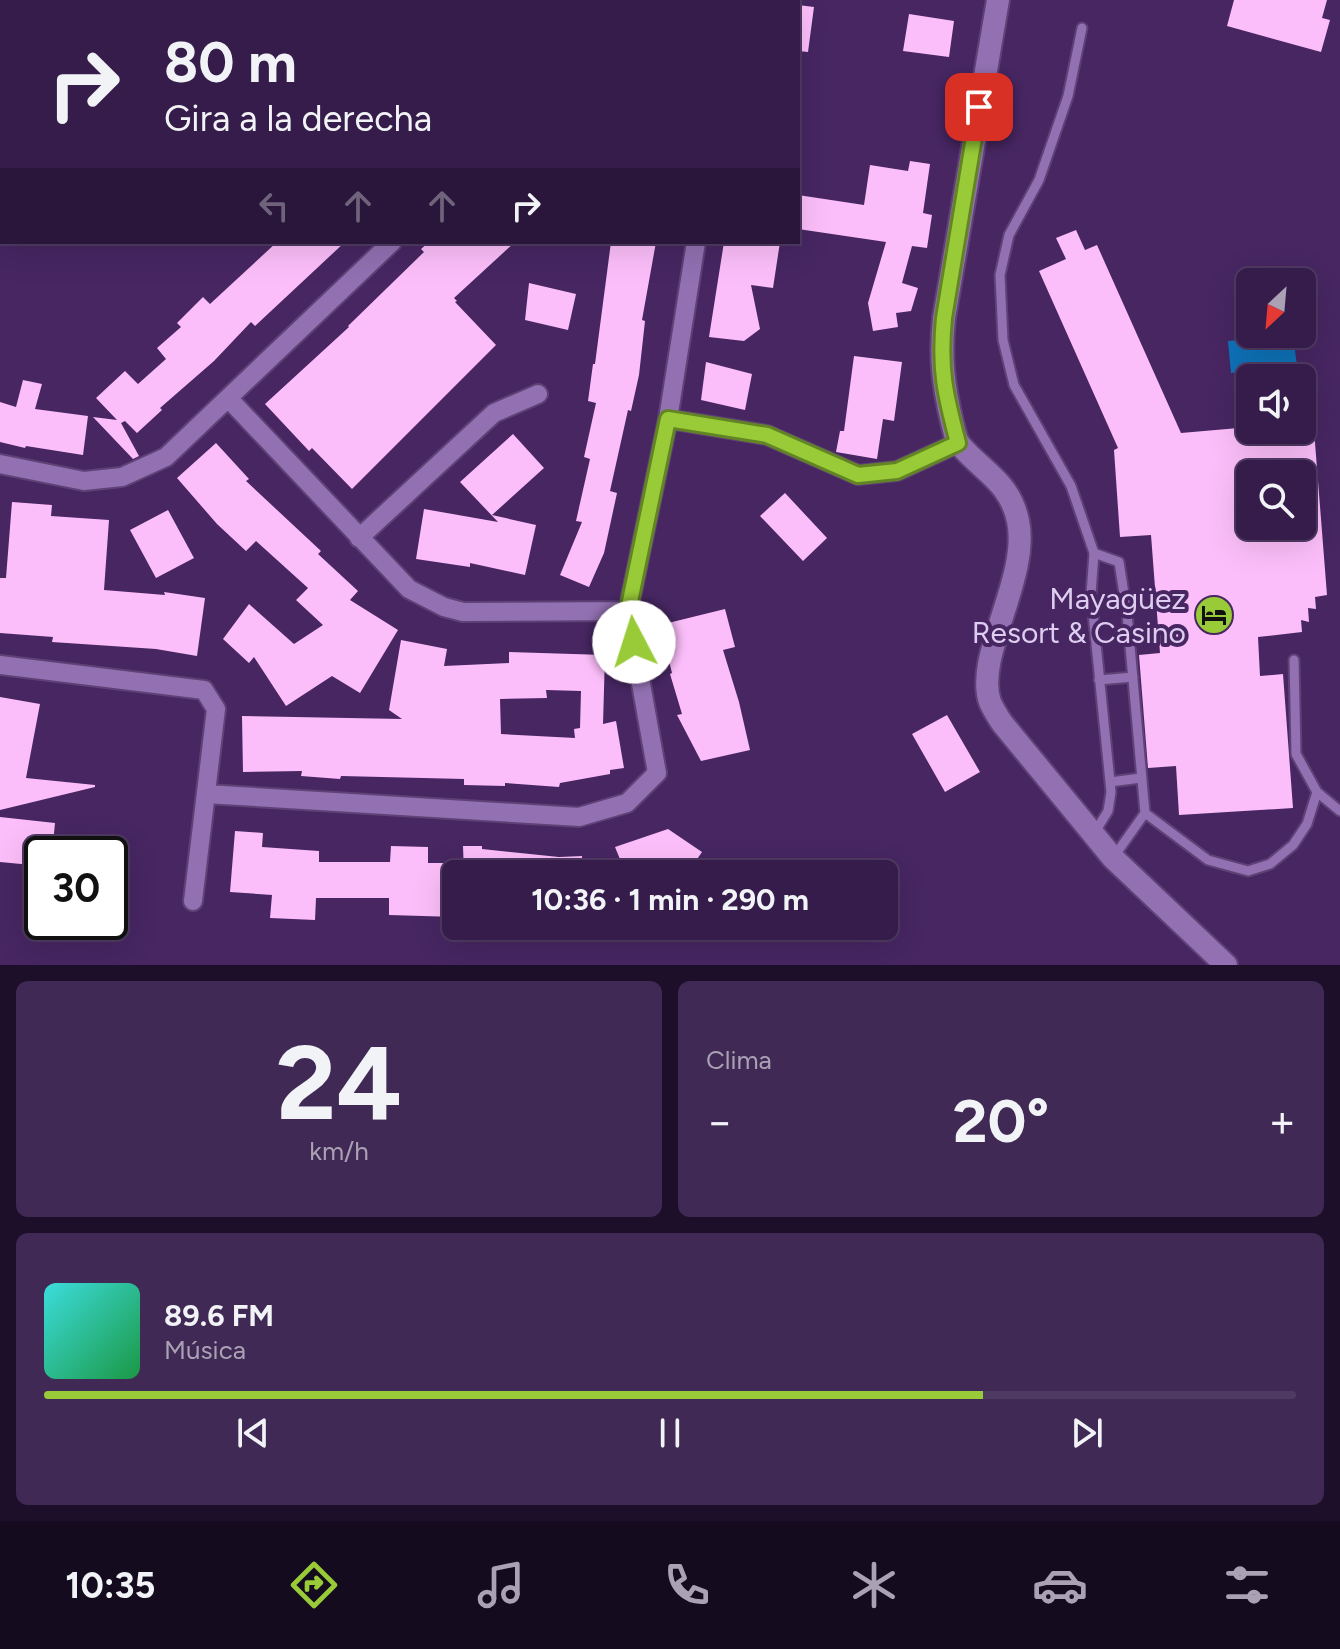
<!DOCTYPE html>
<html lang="es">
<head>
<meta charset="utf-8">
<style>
	:root { --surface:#351c4a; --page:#402954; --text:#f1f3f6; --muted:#aaa1b5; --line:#4f3a62; --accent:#98cb37 }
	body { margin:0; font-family:Figtree,sans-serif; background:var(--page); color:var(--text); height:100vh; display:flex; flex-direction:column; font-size:30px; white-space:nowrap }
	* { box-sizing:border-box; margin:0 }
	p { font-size:26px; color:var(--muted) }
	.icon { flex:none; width:44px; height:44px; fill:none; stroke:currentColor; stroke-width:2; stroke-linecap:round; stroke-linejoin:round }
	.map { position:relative; height:965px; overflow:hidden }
	.details { display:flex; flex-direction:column; gap:16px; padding:16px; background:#1d0f29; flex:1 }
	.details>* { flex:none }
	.top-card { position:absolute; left:0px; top:0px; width:800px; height:244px; box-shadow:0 8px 32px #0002,0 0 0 2px var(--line); background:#351c4a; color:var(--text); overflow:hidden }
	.needle { width:52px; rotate:206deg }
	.fabs { position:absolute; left:1236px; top:268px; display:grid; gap:16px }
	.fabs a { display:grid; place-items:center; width:80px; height:80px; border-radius:12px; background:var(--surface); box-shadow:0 8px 32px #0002,0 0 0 2px var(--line); font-size:40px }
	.speed { position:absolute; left:24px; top:836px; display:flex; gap:16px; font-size:40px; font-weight:700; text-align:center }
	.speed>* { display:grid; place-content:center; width:104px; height:104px; border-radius:50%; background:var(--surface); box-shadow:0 8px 32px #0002,0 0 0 2px var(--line); line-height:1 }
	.speed .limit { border:4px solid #111; border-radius:12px; background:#fff; color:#111 }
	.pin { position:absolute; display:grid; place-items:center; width:68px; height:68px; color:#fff; margin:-34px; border-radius:16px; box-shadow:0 4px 12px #0006 }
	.me { position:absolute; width:88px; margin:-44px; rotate:355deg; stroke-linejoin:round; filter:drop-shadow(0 0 6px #0008) }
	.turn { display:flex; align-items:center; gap:28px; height:168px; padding:0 32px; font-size:36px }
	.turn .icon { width:104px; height:104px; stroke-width:2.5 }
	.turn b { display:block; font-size:56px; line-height:68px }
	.lanes { display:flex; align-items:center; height:76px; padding:0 32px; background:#0003; justify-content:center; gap:40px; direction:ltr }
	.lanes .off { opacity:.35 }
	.big { font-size:60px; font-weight:700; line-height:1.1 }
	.details .tile { flex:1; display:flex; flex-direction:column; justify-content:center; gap:12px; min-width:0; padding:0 28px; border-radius:12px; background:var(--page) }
	.details .dial { align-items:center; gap:0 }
	.dial b { font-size:104px; line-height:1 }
	.song { display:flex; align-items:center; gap:24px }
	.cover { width:96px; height:96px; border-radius:12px; background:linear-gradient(135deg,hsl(180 70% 55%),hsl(140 70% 35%)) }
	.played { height:8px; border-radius:4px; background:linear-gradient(90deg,var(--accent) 75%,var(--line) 75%) }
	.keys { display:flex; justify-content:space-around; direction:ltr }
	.heat { display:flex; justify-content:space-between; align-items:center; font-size:44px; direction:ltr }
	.details .tiles { flex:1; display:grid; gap:16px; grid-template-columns:1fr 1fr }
	.tile:last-child { grid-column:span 2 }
	.trip { position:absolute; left:442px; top:860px; width:456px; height:80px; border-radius:12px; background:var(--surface); box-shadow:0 8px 32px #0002,0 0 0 2px var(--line); font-weight:700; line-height:80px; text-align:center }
	.dock { display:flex; height:128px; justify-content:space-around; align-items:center; background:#150b1e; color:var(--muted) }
	.dock .icon { width:56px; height:56px }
	.dock .current { color:var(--accent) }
	.dock b { font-size:36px; color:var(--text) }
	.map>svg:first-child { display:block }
</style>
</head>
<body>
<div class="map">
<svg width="1340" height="965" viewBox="0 0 1340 965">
	<rect width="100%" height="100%" fill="#472662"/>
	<path fill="#0f72b8" d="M1293 335 1297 366 1231 373 1228 341Z
		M445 920H456V926L475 927 468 934 445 931 443 925Z"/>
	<path fill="#fcbefa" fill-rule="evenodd" d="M1234 0H1327L1322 18 1330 20 1321 52 1227 26Z
		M798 5 814 7 808 52 798 51Z
		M909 14 954 21 949 57 903 51Z
		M910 161 930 164 923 213 932 215 927 248 912 246 902 283 918 288 911 311 896 313 898 327 873 331 868 303 886 242 798 229V195L864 205 870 165 908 171Z
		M1076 230 1085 250 1097 245 1181 433 1250 427V430H1314L1327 595 1315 597 1316 609 1308 608 1309 622 1301 620 1302 632 1258 637 1260 676 1283 674 1293 808 1179 815 1176 766 1148 768 1139 655 1160 653 1151 535 1120 537 1114 450 1118 448 1039 271 1066 259 1056 238ZM1250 474H1302V526H1250Z
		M277 242H345L255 326 251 322 214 361 160 408 162 410 137 433 125 421 121 423 139 456 133 459 93 417 117 420 96 398 125 371 138 384 166 359 157 348 181 327 177 323 203 297 210 304Z
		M429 242H515L454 298 457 301 455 302 496 345 352 489 312 448 309 451 265 404 349 327 348 326 424 252 421 249Z
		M611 242H656L642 320 645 321 639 375 631 411 628 410 610 491 617 493 604 553 589 587 560 575 582 522 576 521 590 459 584 457 596 403 588 401 593 364H595Z
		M724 242H780L773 288 751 285 760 329 744 341 709 337Z
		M529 283 576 294 568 330 525 320Z
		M854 356 902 362 894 421 883 419 877 459 836 452 840 431H844Z
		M706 362 752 374 745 410 701 400Z
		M23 380 42 384 35 409 88 416 83 455 26 446 25 448 0 442V402L16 407Z
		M513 434 544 468 492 515 536 525 525 575 470 563V567L416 559 424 509 498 522 460 482Z
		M216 443 249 479 246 481 321 551 318 554 358 591 350 600 398 630 360 693 332 676 286 706 254 657 249 663 223 639 249 604 294 644 323 625 296 600 308 588 256 541 246 551 217 524 177 478Z
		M785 493 827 538 803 561 760 516Z
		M12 502 52 505 51 516 109 520 104 590 165 595 164 592 205 598 197 656 156 649 52 642 53 637 0 633V578H6Z
		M168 510 194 558 156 578 130 530Z
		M725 609 735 647 723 650 739 702 750 750 701 761 677 715 682 714 670 674 672 673 660 625Z
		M401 640 447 649 444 666 509 663V652L605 655 603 724 616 721 624 768 610 770V774L560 783 559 787 505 783V786L464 785V779L341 776 340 779 301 776 302 771 243 772 242 716 402 719 389 710ZM546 690 581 691 580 728 574 729 575 738 501 734 500 699 547 698Z
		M0 697 40 704 26 778 95 785V787L0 810Z
		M947 715 980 772 945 792 912 734Z
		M0 817 55 823 52 854H42V866L0 862Z
		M668 829 702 852 687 874H626L615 847Z
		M235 831 263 833 262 847 319 851V862H390L391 846 428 847V863H456V917L389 915V898H316L315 920 270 918 272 895 230 892Z
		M463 846H482V849L559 857 582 856 583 874H464Z"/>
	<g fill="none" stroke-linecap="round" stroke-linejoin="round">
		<g stroke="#5f4176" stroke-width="13">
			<path id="service" d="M1082 28 1068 96 1039 180 1009 235 1000 275 1003 340 1014 385 1071 486 1094 553 1091 594 1111 792 1108 811 1095 832
				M1094 553 1119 562 1127 613 1145 813 1113 858
				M1294 660 1296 754 1317 792 1340 811
				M1099 680 1133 677
				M1110 782 1141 778
				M1145 813 1208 860 1248 871 1270 864 1293 845 1307 824 1317 792"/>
		</g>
		<g stroke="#5f4176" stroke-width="22">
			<path id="minor" d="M733 2V0
				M228 398 409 589 444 607 463 612 628 611
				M668 419 767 435 858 475 897 471 958 443
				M0 464 84 481 122 477 166 457 392 242
				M359 538 494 413 538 394
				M0 665 204 690 216 709 193 901
				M206 794 579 817 627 803 657 773 628 611 668 419 696 242"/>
		</g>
		<g stroke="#5f4176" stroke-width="26">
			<path id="tertiary" d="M998 0 944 318C940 357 943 384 952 422 954 429 955 439 960 445 983 472 1010 482 1018 521 1030 577 974 657 990 702 993 709 998 717 1002 723L1113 858 1226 965"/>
		</g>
		<g stroke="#5f4176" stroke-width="32">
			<path id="primary" d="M157 2 162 0
				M256 2 261 0
				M0 65 2 64
				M0 103 2 102"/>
		</g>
		<path stroke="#7e6396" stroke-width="4" stroke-dasharray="6 6" stroke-linecap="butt" d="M111 2 116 0"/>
		<use href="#service" stroke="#9270b2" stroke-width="9"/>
		<use href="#minor" stroke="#9270b2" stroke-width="18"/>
		<use href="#tertiary" stroke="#9270b2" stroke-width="22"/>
		<use href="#primary" stroke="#a7698e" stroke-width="28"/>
	</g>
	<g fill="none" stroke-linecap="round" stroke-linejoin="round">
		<g stroke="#638424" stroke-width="20">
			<path id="route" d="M634 642 628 611 668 419 767 435 858 475 897 471 958 443C945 394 939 369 944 318L979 107"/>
		</g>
		<use href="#route" stroke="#98cb37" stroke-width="14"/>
	</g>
	<defs>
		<g id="hotel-disc" transform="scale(2)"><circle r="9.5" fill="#98cb37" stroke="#472662"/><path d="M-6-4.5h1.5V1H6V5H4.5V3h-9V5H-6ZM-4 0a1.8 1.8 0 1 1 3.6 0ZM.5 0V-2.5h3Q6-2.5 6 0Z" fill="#111"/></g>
	</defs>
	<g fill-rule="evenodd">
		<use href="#hotel-disc" x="1214" y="615"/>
	</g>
	<g text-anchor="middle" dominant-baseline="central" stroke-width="8" stroke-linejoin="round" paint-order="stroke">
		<g font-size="30" fill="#decdf1" stroke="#472662" text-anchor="end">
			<text x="1186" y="598">Mayagüez<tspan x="1186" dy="34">Resort &amp; Casino</tspan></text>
		</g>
	</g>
</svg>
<div class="fabs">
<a><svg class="needle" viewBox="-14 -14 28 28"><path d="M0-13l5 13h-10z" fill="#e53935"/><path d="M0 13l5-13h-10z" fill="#aaa1b5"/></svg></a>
<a><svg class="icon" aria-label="sound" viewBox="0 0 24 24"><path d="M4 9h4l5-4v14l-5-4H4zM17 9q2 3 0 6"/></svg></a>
<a><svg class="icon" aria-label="search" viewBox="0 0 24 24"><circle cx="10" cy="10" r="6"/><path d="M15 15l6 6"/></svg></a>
</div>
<div class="speed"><div class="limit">30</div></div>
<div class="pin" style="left:979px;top:107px;background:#d93025"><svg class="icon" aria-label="arrive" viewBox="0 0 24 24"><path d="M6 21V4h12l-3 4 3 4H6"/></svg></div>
<svg class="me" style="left:634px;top:642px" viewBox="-20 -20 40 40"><circle r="19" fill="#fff"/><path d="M0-13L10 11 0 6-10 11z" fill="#98cb37"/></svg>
<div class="trip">10:36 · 1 min · 290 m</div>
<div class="top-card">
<div class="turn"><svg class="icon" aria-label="right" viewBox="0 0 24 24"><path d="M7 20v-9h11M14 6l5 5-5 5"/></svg><div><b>80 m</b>Gira a la derecha</div></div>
<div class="lanes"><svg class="icon off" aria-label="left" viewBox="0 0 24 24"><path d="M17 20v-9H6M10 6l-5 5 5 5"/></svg><svg class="icon off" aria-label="ahead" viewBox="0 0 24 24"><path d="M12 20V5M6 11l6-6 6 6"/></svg><svg class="icon off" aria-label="ahead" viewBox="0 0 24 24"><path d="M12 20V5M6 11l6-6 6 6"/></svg><svg class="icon" aria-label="right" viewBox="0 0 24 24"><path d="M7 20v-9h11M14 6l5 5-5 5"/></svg></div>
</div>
</div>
<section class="details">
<div class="tiles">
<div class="tile dial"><b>24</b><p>km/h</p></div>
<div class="tile"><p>Clima</p>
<div class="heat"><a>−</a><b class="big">20°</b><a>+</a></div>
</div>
<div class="tile">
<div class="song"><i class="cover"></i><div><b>89.6 FM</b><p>Música</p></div></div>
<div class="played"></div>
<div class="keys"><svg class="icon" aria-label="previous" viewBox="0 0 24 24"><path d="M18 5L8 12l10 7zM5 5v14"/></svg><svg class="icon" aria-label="pause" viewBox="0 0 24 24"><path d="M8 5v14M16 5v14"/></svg><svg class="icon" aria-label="next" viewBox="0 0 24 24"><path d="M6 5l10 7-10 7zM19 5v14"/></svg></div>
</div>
</div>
</section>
<nav class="dock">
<b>10:35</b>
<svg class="icon current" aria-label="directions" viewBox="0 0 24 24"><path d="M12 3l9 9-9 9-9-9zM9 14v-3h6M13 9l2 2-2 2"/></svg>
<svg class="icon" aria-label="music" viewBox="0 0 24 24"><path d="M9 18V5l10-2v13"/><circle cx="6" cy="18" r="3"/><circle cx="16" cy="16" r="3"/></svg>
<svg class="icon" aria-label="phone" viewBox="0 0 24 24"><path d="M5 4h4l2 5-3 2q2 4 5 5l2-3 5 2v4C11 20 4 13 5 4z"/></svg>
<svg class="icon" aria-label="climate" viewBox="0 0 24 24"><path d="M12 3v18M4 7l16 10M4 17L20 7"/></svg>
<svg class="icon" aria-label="car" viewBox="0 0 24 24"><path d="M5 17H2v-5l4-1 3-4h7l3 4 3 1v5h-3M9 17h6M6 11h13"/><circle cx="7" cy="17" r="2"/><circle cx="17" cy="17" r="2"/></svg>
<svg class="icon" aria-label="filters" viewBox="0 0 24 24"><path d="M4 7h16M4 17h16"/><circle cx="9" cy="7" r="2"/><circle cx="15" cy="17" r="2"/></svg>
</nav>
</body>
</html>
